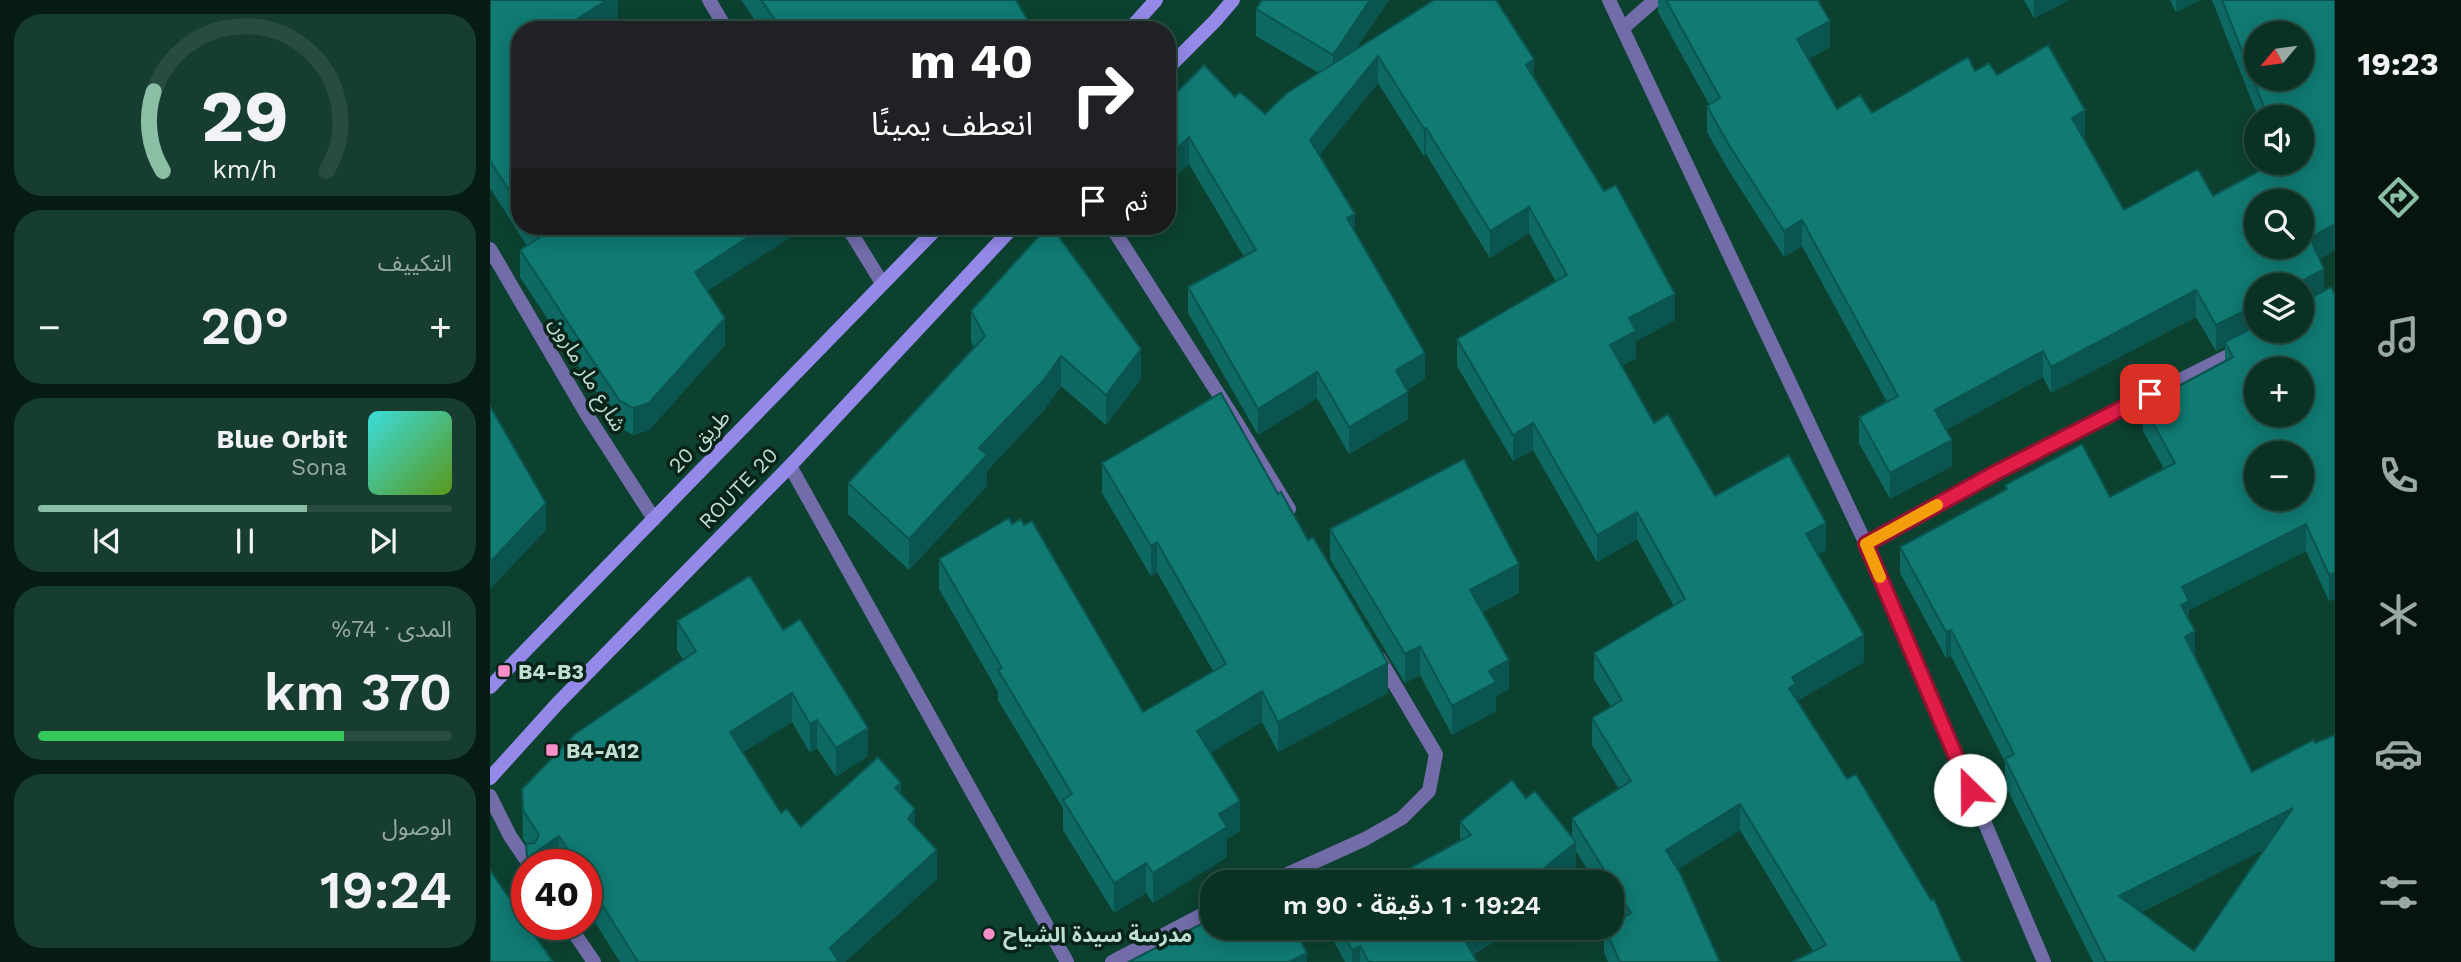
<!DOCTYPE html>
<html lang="ar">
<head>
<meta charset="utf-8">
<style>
	:root { --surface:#093124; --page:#173d31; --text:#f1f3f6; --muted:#99a9a6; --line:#294c41; --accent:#8abfa5 }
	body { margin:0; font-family:"Work Sans","Noto Sans Arabic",sans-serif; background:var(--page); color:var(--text); direction:rtl; height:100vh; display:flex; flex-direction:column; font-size:26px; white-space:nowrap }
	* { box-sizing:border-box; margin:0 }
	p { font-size:23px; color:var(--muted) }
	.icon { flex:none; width:38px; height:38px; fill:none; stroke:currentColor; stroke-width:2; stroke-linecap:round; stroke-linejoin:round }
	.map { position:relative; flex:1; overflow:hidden; direction:ltr }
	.drawer { display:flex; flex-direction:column; gap:14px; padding:14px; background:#051b14; width:490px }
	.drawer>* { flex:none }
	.top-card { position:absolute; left:21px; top:21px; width:665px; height:214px; border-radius:28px; box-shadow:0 4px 18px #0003,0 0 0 2px var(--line); direction:rtl; background:#202124; color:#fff; overflow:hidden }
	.needle { width:46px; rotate:241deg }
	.buttons { position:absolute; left:1754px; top:21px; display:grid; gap:14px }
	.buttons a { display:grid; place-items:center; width:70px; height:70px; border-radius:50%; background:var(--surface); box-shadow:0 4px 18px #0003,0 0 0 2px var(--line); font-size:35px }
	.speed { position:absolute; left:21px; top:849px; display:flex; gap:14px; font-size:35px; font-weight:700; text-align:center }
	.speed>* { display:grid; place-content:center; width:91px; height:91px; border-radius:50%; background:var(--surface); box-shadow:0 4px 18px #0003,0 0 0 2px var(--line); line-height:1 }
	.speed .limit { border:10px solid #d22; background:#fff; color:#111 }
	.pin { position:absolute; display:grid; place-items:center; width:60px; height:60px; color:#fff; margin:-30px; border-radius:14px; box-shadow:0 4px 10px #0006 }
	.me { position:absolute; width:77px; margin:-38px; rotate:337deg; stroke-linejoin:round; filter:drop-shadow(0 0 5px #0008) }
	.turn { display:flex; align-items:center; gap:24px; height:147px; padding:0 28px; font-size:32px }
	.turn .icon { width:91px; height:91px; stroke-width:2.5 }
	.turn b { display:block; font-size:49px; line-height:60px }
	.then { display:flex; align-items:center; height:66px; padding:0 28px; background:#0003; gap:14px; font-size:26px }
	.big { font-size:52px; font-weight:600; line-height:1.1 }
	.drawer .tile { flex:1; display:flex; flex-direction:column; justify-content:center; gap:10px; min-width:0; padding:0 24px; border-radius:28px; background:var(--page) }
	.drawer .dial { align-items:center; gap:0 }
	.dial svg { height:182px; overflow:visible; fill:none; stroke:var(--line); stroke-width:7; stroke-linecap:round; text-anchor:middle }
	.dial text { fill:var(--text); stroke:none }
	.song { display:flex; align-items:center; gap:21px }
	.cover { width:84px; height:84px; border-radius:10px; background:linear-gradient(135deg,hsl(180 70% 55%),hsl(90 70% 35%)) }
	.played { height:7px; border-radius:4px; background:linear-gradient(90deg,var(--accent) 65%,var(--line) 65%) }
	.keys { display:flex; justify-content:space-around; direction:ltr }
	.heat { display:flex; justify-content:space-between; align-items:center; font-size:38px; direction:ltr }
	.charge { height:10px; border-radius:5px; background:linear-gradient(90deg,#34c759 74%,var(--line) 0) }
	.trip { position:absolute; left:710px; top:870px; width:424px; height:70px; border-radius:28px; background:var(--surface); box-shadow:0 4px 18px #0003,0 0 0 2px var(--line); font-weight:600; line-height:70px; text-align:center; direction:rtl }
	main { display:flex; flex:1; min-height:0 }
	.tabs { display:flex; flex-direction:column; width:126px; justify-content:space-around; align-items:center; background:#04140e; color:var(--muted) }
	.tabs .icon { width:49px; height:49px }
	.tabs .current { color:var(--accent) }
	.tabs b { font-size:32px; color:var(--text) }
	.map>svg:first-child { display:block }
</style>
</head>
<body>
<main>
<nav class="tabs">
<b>19:23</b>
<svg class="icon current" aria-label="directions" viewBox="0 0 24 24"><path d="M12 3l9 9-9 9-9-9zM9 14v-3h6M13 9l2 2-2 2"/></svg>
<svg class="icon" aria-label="music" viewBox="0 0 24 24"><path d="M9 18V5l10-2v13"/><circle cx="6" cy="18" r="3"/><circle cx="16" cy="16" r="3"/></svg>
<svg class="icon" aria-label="phone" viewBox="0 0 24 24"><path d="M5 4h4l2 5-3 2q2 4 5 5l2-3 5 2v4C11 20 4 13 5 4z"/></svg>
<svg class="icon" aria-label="climate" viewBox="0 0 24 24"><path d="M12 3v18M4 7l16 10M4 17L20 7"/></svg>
<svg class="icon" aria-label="car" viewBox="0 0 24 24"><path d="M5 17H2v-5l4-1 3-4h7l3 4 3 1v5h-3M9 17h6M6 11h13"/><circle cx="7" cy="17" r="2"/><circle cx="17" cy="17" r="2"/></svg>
<svg class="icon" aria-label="filters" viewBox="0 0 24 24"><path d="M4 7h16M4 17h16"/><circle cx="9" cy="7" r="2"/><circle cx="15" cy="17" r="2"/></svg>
</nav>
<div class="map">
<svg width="1845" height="962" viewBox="0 0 1845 962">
	<rect width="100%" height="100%" fill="#0c4130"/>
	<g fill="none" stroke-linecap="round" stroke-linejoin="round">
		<path stroke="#726ca9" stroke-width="14" d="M219 0 237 30
			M1133 28 1165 0
			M357 226 392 283
			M621 226 745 420 799 509
			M0 249 97 415 164 519
			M300 466 577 962
			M1376 544 1507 472 1752 349
			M0 796 20 836 39 864
			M780 882 875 839 912 818 939 791 946 754 889 658
			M78 924 104 962
			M622 962 723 909"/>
		<path stroke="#726ca9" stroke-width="14" d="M1119 0 1376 544 1554 962"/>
		<path stroke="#9488e9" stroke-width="14" d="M639 30 666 0
			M677 69 725 21 743 0
			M0 687 449 226
			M0 778 67 704 300 466 524 226"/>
	</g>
	<path fill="#0e6963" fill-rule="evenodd" d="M0 0H128V20L30 30V226H302V236L217 291 235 345 159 430 143 435 129 427 30 277V250L37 246 0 188Z
		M251 0H526L539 30H272Z
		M772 0H899L865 50 1044 78 1185 320 1146 341V358L1132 366 1164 423 1225 496 1336 550 1327 555 1374 662 1307 701 1357 779 1441 900 1323 951 1250 830 1188 869 1230 962H1118L1114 952V928H1122L1128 919 1122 908V882H1105L1086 851V867L1067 882H894L970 840V822L1036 798 1082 837V818L1129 789 1102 745V718L1121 707 1104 680V653L1184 606 1147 539 1107 562 1043 450 1023 461 967 366V339L1066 282 1039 233 1000 258 936 154 934 156 888 83 829 155 935 379 917 390 918 419 859 454 827 398 768 435 698 313V287L754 257 699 164 677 184V102L745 97 775 114 829 73 766 36V9Z
		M1168 0H1328L1340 47 1318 59 1347 109 1382 113 1485 71 1507 75 1595 136 1593 137 1634 210 1723 196 1811 163V117H1768L1722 0H1845V250L1829 259 1834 291 1845 295V599L1839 601 1816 551 1699 610V620L1705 658 1845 962H1603L1515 785V762L1461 656 1456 658 1410 573V547L1515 490V485L1620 497 1674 469 1653 431V405L1735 362V346L1726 351 1706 317 1561 393 1553 377 1456 430 1462 466 1400 499 1369 443V417L1397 402 1312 246 1294 257 1239 171 1217 132V106L1219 104 1168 12ZM1766 285H1811V331H1766ZM1775 849 1704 951 1651 912Z
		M1534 0H1579L1544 18Z
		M1680 0H1710L1686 12Z
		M481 311 651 379 616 425 571 386 554 410 497 471V486L419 570 358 514V483L484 348 481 341Z
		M612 463 898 693 788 752 772 722 720 753 750 831 737 839V857L663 903 656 893 624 913 573 830V808L508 700V692L449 589V559L522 524 534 525 653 712 723 671 667 572 661 576 612 493Z
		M840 529 1029 593 993 612 1019 689 1006 696V711L962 735 930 675 915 683 840 559Z
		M187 621 293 630 378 756 346 777 327 748 320 753 302 722 253 752 291 813 311 827 411 795 447 879 355 962H130L96 908V864H37V886L36 844H37L33 839 32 789 193 660 187 650Z
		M841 928H1021V932L983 954 987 962H855L841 936Z"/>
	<path fill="#0b5550" d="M117 0H128V20L113 30H70Z
		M880 0H899L843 82V55Z
		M1544 0H1579L1544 18Z
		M1686 0H1710L1686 12Z
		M1340 21V47L1307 65V39Z
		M539 22V30H531Z
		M888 56V83L820 167V140Z
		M1044 59V86L1036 65Z
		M1595 110V136L1582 144V118Z
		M936 128V154L934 156V129Z
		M699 137V164L677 185V158Z
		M1039 207V233L1000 258V231Z
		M865 214V240L857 218Z
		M1312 220V246L1294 257V231Z
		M1845 224V250L1820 264V238Z
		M275 226H302V236L205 299V272Z
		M1834 269V295L1811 307V285H1805L1806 284Z
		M1706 290V317L1561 393V367Z
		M1185 294V320L1146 341V358L1120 372V345L1139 318Z
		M1766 305V331L1735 342V346L1726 351V325Z
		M235 318V345L159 430 143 435V408Z
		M651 349V379L616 425V395Z
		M1553 351V377L1445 436V410Z
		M935 353V379L906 397V370Z
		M571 356V386L554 410 497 471V486L419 570V539L489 448Z
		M827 372V398L768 435V409Z
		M918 392V419L859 454V427Z
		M1043 423V450L1023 461V435Z
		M1462 440V466L1400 499V473Z
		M56 503V530L0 589V562Z
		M1147 512V539L1107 562V535Z
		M1336 523V550L1316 561V534Z
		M1816 524V551L1699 610V627L1691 605 1692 587Z
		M667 542V572L661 576V546Z
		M1029 564V593L980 619V590Z
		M1845 573V599L1839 601V575Z
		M1461 630V656L1456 658V632Z
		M1705 631V658L1695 637Z
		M1374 635V662L1306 701 1299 688 1302 677Z
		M930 646V675L915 683V654Z
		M1019 660V689L1006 696V711L962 735V706L999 671Z
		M898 663V693L788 752V722Z
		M772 691V722L707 761V731Z
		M302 693V722L240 760V732Z
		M327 720V748L320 753V724Z
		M378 728V756L346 777V748Z
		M411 783V811L405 788Z
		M750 801V831L737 839V857L663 903V873L729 814Z
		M1250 804V830L1176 877V850Z
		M1803 808V835L1629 922V896Z
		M425 809V838L418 819Z
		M69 836V864H37V886V858Z
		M1086 842V867L1067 882H1037Z
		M447 850V879L355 962H340V948Z
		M656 863V893L624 913V883Z
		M985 928H1021V932L972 959V935Z
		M870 946V962H862V950Z
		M817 953V962H799Z"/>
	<path fill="#107a73" stroke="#0b5550" stroke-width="2" fill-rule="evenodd" d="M0 0H117L70 30H30V55L27 56 30 60V207L0 161Z
		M271 0H526L539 22 531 30H292Z
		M772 0H880L843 55 766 9Z
		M944 0H1006L1044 59 1036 65 1114 191 1126 185 1185 294 1139 318 1146 331 1120 345 1164 423 1178 414 1225 496 1299 455 1336 523 1316 534 1374 635 1302 677 1306 684 1299 688 1357 779 1366 774 1441 900 1444 899 1472 962H1302L1336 945 1250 804 1176 850 1191 875 1230 962H1130L1115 928H1122V922L1141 913 1082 818 1141 781 1102 718 1132 700 1104 653 1195 599 1147 512 1107 535 1043 423 1023 435 967 339 1077 275 1039 207 1000 231 936 128 934 129 888 56 820 140 865 214 857 218 935 353 906 370 918 392 859 427 827 372 768 409 698 287 766 250 699 137 677 158V102L714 65 745 97 750 92 775 114 797 93Z
		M1176 0H1328L1340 21 1307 39 1347 109 1370 95 1382 113 1478 57 1485 71 1499 63 1507 75 1558 45 1595 110 1582 118 1634 210 1708 169 1723 196 1784 163H1811V117H1778L1732 0H1845V224L1820 238 1834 269 1806 284 1805 285H1766V305L1726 325 1706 290 1561 367 1553 351 1445 410 1462 440 1400 473 1369 417 1408 396 1312 220 1294 231 1239 145 1217 106 1230 98ZM1766 33H1811V79H1766ZM1766 201H1811V247H1766Z
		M42 226H275L205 272 235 318 159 403 143 408 129 400 30 250 49 238Z
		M558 226H561L651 349 616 395 571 356 554 380 489 448 497 455 419 539 358 483 495 336 481 311Z
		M1841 287 1845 295V573L1839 575 1816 524 1692 587 1699 601 1691 605 1705 631 1695 637 1762 772 1823 740 1825 743 1845 735V962H1616L1515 759 1524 754 1461 630 1456 632 1410 547 1517 489 1515 485 1592 444 1620 497 1685 463 1653 405 1743 357 1735 342 1766 326V331H1811V300L1815 301ZM1766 369H1811V415H1766ZM1766 453H1811V499H1766ZM1803 808 1704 951 1629 896Z
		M731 393 788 494 791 492 818 540 823 537 898 663 788 722 772 691 707 731 750 801 729 814 737 827 663 873 656 863 624 883 573 800 582 794 508 670 512 668 449 559 519 518 522 524 531 519 534 525 542 521 653 712 736 664 667 542 661 546 612 463Z
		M0 406 56 503 0 562Z
		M974 459 1029 564 980 590 1019 660 999 671 1006 682 962 706 930 646 915 654 840 529Z
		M260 576 293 630 310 619 378 728 346 748 327 720 320 724 302 693 240 732 291 813 297 809 311 827 388 757 411 783 405 788 425 809 418 819 447 850 340 948 349 962H148L96 879V864H87L69 836 37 858 36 844 45 843 49 835 33 810 32 789 85 734 206 651 187 621Z
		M1022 780 1036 798 1045 791 1086 842 1037 882H894L981 835 970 822Z
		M0 870 37 924 63 962H0Z
		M723 918V928H804L817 953 799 962H639Z
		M850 928H985L972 935 987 962H879L870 946 862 950Z"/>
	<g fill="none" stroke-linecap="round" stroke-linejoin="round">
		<g stroke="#92132f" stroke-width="18">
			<path id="route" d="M1480 790 1376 544 1507 472 1660 394"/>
		</g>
		<use href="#route" stroke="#e11d48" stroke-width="12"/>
		<path stroke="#f59e0b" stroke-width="12" d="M1390 577 1376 544 1447 505"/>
	</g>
	<g fill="#f98fc9" stroke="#08241a" stroke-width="2.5">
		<rect x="7" y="664" width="14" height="14" rx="3.5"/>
		<rect x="55" y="743" width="14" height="14" rx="3.5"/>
		<circle cx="499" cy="934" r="7"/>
	</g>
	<g text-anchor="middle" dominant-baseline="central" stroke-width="7" stroke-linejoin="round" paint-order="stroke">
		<g font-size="21" fill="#bfdfd1" stroke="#08241a">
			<text transform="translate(98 374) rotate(59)">شارع مار مارون</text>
			<text transform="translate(209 441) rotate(-46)">طريق 20</text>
			<text transform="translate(248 488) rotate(-46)">ROUTE 20</text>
		</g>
		<g font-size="21" font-weight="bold" fill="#bfdfd1" stroke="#08241a" text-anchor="start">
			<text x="28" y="671">B4-B3</text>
			<text x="76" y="750">B4-A12</text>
			<text x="513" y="934">مدرسة سيدة الشياح</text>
		</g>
	</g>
</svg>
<div class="buttons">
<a><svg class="needle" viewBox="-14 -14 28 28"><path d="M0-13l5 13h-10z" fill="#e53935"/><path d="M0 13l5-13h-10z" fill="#99a9a6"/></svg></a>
<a><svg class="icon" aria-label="sound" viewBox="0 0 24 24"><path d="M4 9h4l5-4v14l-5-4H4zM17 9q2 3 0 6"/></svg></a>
<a><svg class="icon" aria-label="search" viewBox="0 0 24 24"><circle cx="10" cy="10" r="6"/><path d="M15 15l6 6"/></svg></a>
<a><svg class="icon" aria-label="layers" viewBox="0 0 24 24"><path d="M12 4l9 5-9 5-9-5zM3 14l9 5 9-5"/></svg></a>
<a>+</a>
<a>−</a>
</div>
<div class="speed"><div class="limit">40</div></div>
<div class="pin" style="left:1660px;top:394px;background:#d93025"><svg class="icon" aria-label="arrive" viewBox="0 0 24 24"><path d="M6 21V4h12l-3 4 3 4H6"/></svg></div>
<svg class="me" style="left:1480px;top:790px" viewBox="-20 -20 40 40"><circle r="19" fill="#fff"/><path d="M0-13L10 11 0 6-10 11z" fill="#e11d48"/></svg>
<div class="trip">19:24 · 1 دقيقة · 90 m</div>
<div class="top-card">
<div class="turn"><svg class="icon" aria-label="right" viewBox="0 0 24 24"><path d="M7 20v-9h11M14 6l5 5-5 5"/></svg><div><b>40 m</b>انعطف يمينًا</div></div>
<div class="then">ثم<svg class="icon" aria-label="arrive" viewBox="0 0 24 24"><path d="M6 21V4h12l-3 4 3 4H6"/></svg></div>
</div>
</div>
<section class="drawer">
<div class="tile dial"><svg viewBox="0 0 100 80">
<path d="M14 69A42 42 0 1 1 86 69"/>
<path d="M14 69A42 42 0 0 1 10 34" stroke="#8abfa5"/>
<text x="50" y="56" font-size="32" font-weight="700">29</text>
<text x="50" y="72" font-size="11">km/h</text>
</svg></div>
<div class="tile"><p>التكييف</p>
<div class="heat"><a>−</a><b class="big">20°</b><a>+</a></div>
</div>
<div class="tile">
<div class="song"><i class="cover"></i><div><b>Blue Orbit</b><p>Sona</p></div></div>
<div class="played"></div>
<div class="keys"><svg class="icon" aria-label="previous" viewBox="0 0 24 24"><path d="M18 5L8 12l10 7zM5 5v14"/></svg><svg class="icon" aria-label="pause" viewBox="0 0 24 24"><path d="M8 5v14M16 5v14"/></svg><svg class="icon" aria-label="next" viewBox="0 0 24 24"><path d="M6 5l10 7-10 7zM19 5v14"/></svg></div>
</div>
<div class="tile"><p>المدى · 74%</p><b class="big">370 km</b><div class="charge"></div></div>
<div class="tile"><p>الوصول</p><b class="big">19:24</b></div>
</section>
</main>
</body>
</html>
